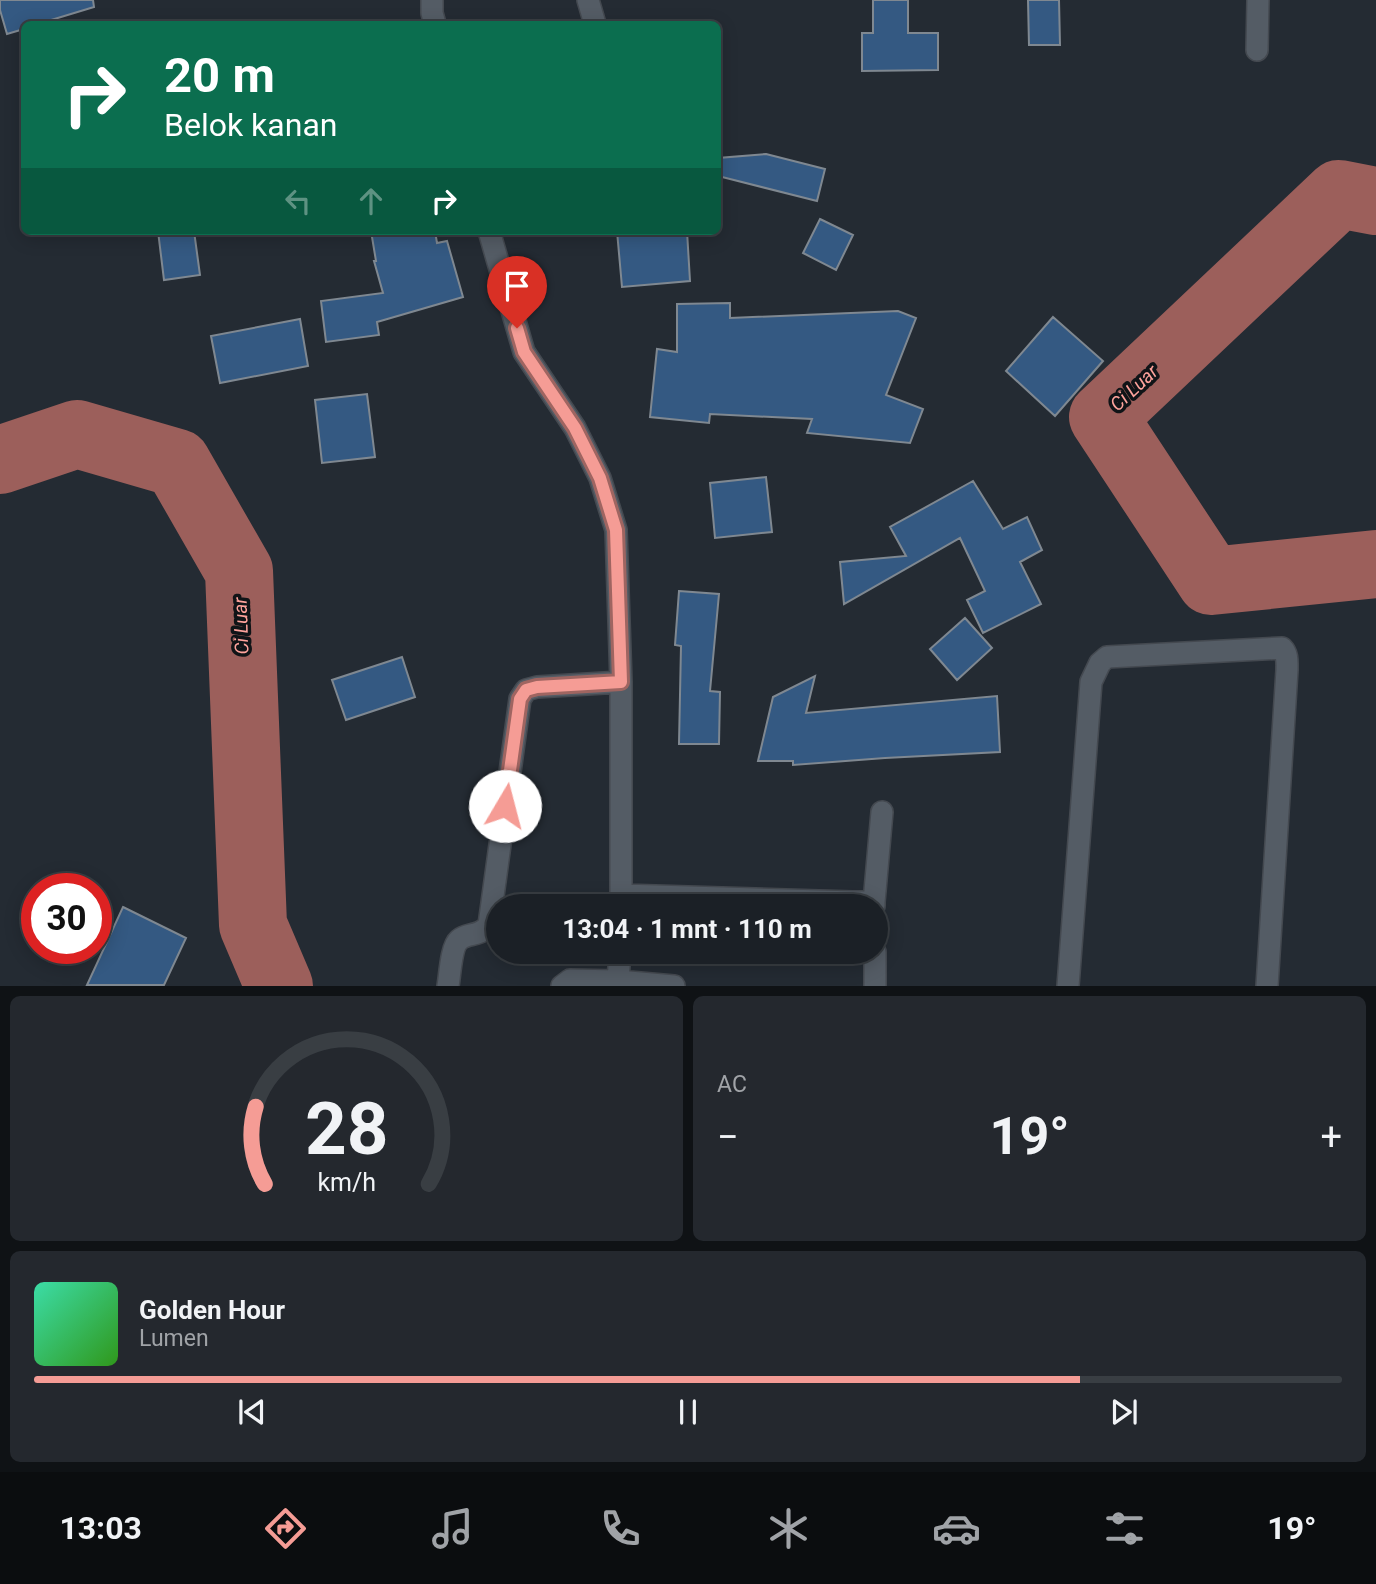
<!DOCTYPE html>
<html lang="id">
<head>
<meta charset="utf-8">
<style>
	:root { --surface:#1b2026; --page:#24282e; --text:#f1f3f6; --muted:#a0a3a7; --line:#393e43; --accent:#f59c95 }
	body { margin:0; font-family:Roboto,sans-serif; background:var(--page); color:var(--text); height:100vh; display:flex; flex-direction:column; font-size:26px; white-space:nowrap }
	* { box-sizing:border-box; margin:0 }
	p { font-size:23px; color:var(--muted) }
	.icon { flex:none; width:38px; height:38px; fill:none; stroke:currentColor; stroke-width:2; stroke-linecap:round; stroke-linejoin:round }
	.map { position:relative; height:986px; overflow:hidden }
	.details { display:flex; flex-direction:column; gap:10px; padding:10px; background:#0f1215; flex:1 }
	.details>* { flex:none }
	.guide { position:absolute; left:21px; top:21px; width:700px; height:214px; border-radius:10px; box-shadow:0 4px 18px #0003,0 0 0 2px var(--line); background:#0b6e4f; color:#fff; overflow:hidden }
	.speed { position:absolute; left:21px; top:873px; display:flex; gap:14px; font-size:35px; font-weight:700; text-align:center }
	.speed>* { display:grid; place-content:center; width:91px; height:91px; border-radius:50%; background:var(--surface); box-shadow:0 4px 18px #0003,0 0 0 2px var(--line); line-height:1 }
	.speed .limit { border:10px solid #d22; background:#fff; color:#111 }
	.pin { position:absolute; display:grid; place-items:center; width:60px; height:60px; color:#fff; margin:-72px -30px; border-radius:50% 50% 50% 0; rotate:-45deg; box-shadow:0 0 7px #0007 }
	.pin .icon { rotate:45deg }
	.me { position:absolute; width:77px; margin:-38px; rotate:8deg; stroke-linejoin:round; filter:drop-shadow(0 0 5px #0008) }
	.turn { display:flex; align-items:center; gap:24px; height:147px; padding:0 28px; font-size:32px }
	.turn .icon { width:91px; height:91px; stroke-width:2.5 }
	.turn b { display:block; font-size:49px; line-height:60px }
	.lanes { display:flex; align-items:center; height:66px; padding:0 28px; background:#0003; justify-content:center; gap:35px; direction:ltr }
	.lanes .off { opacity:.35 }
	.big { font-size:52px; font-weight:700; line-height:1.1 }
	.details .tile { flex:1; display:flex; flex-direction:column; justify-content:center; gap:10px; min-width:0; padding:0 24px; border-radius:10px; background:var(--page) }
	.details .dial { align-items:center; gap:0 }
	.dial svg { height:182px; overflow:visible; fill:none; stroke:var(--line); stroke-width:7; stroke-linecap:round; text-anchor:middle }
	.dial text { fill:var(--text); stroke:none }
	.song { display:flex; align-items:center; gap:21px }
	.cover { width:84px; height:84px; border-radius:10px; background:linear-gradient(135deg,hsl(160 70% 55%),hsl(110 70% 35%)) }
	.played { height:7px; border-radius:4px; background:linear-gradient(90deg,var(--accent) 80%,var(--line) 80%) }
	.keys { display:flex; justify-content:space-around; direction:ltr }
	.heat { display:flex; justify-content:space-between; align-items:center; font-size:38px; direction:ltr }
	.details .tiles { flex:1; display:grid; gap:10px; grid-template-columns:1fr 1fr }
	.tile:last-child { grid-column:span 2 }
	.trip { position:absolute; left:486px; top:894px; width:402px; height:70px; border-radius:35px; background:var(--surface); box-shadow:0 4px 18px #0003,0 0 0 2px var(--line); font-weight:700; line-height:70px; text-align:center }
	.dock { display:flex; height:112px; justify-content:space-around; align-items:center; background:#0b0d0f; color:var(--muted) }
	.dock .icon { width:49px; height:49px }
	.dock .on { color:var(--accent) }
	.dock b { font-size:32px; color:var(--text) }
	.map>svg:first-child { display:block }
</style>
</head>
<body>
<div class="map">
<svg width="1376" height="986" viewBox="0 0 1376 986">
	<rect width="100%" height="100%" fill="#242b33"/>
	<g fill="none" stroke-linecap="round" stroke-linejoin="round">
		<path stroke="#9c5f5b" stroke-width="68" d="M1376 201 1339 194 1103 417 1211 581 1376 564
			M0 460 77 434 177 463 239 571 253 925 279 986"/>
	</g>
	<path fill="#345982" stroke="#7f8891" stroke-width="2" d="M0 0H93L94 7 38 24H24V29L7 34 0 10Z
		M873 0H908V33H938V70L862 71V33H873Z
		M1028 0H1059L1060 45H1029Z
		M766 154 825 169 817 201 718 176V158Z
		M820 219 853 235 836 270 803 253Z
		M158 231H194L200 275 164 280Z
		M371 231H435L437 243 447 241 463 297 377 322 379 335 326 342 321 301 383 293 374 261H376Z
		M617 231H687L690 281 622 287Z
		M730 303V318L898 311 916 318 886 395 923 409 910 443 807 433 812 419 710 414 709 423 650 417 657 349 677 352V304Z
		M1053 317 1103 361 1055 416 1006 371Z
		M300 319 308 366 220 383 211 336Z
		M367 394 375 457 322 463 315 400Z
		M766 477 772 532 715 538 710 483Z
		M973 481 1003 529 1027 517 1042 550 1020 562 1041 604 983 633 967 600 985 591 960 538 844 604 840 562 906 556 890 527Z
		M679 591 719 594 710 691 720 692 719 744H679L681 646 675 645Z
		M965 618 992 648 957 680 930 649Z
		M402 657 415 697 346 720 332 680Z
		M815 676 806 713 997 696 1000 752 885 758 793 765V761H758L773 697Z
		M123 907 186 938 164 985H87Z"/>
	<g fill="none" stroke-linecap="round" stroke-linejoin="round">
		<g stroke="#444950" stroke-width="24">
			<path id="minor" d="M432 0V13L435 24
				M588 0 595 24
				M1257 50 1258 0
				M489 231 524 352 575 428 600 478 616 530 621 682V906
				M622 895 853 902H874V906
				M874 902 882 812
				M875 952V986
				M618 981 674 986
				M448 986C450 975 451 947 459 940 468 932 478 938 489 925L520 699 526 690 537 687 621 682
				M562 986 570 980 618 981 620 952
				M1068 986 1091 682 1100 663 1107 657 1282 648C1288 654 1287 662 1287 670L1267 986"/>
		</g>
		<use href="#minor" stroke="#545c65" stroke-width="21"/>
	</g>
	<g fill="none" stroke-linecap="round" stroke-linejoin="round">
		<g stroke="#9f6561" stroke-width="18">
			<path id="route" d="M505 806 520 699 526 690 537 687 621 682 616 530 600 478 575 428 524 352 517 328"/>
		</g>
		<use href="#route" stroke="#f59c95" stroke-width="12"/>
	</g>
	<g text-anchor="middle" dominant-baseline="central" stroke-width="7" stroke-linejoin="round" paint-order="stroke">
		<g font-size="19" font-style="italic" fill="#fea39c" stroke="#101417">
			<text transform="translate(1134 388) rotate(-43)">Ci Luar</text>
			<text transform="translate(241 626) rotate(-92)">Ci Luar</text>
		</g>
	</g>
</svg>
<div class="speed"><div class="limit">30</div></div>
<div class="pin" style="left:517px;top:328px;background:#d93025"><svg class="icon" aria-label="arrive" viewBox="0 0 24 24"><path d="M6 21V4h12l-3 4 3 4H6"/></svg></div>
<svg class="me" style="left:505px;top:806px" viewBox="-20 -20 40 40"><circle r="19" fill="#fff"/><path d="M0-13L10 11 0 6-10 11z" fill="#f59c95"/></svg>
<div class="trip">13:04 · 1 mnt · 110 m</div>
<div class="guide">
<div class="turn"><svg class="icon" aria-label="right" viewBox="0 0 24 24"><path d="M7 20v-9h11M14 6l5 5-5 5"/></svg><div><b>20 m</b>Belok kanan</div></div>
<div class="lanes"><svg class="icon off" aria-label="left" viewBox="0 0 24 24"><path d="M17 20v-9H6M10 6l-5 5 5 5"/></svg><svg class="icon off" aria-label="ahead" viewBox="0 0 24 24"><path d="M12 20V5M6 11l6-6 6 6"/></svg><svg class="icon" aria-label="right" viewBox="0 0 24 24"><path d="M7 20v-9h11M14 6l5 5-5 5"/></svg></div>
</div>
</div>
<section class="details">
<div class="tiles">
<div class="tile dial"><svg viewBox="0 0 100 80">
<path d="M14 69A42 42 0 1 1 86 69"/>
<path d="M14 69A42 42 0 0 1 10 35" stroke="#f59c95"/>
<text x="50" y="56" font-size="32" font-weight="700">28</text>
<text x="50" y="72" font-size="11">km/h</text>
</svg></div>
<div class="tile"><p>AC</p>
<div class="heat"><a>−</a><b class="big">19°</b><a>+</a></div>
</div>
<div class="tile">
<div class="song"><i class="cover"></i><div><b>Golden Hour</b><p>Lumen</p></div></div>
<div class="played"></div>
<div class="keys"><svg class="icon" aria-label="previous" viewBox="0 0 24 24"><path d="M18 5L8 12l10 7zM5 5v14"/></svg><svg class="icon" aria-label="pause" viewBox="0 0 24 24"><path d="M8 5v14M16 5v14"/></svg><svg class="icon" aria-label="next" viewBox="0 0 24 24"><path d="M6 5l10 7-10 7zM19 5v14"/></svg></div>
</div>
</div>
</section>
<nav class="dock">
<b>13:03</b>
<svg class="icon on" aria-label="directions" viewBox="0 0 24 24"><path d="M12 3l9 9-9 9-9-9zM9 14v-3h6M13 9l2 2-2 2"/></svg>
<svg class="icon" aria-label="music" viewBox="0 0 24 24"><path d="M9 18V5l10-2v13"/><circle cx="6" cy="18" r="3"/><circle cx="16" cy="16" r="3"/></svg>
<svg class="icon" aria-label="phone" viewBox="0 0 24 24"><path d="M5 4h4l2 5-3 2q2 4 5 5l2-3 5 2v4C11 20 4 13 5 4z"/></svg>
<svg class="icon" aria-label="climate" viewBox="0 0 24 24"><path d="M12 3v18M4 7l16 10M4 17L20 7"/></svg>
<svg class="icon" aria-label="car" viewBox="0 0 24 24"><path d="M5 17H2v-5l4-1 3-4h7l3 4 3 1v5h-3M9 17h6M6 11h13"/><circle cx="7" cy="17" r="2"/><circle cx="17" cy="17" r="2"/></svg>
<svg class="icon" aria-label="filters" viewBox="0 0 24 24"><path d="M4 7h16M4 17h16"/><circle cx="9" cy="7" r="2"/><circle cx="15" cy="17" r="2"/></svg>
<b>19°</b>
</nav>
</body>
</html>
